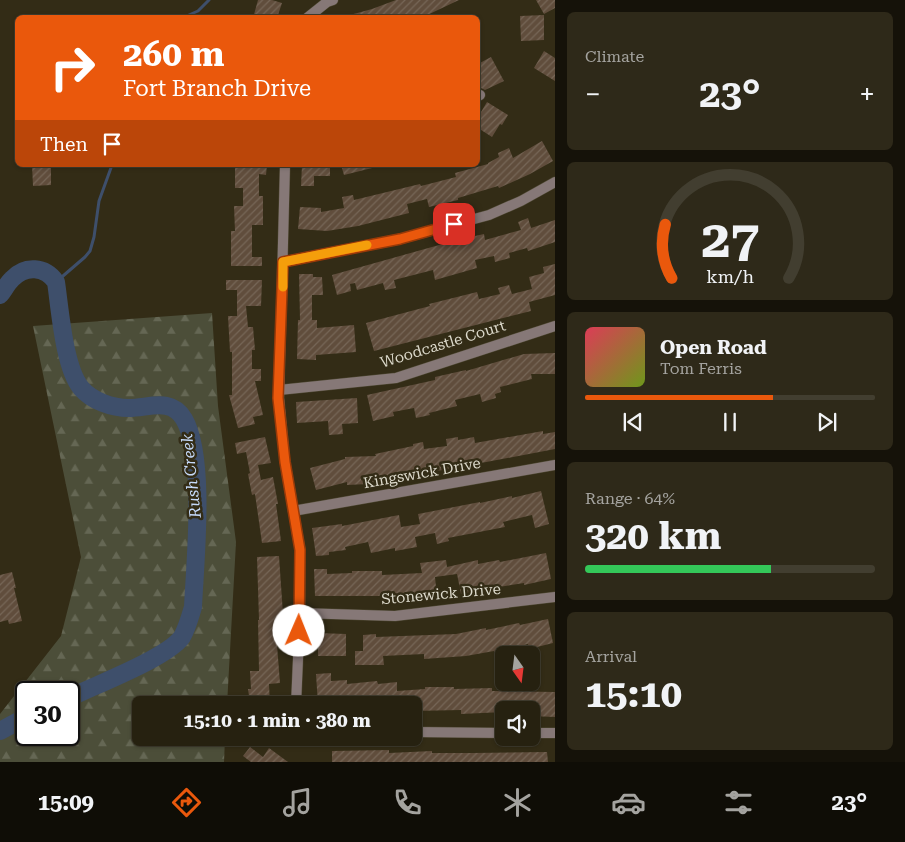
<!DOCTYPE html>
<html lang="en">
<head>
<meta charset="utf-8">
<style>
	:root { --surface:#262110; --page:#2e2919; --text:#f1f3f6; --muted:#a4a39f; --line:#423e30; --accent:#ea580c }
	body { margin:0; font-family:"Roboto Serif",serif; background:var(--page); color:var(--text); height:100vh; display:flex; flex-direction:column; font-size:19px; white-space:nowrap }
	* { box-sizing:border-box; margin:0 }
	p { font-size:16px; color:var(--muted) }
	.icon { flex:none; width:28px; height:28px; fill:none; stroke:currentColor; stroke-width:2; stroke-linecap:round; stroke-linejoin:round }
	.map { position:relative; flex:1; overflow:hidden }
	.drawer { display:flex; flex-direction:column; gap:12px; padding:12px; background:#151209; width:350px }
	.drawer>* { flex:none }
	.banner { position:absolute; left:15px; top:15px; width:465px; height:152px; border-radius:8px; box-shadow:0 1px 4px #0004,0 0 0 1px var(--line); background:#ea580c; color:#fff; overflow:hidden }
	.needle { width:32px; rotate:166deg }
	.controls { position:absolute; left:495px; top:646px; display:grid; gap:10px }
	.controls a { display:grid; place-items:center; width:45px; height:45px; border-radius:8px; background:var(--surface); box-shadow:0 1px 4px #0004,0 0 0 1px var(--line); font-size:25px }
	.speed { position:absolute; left:15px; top:681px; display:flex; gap:10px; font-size:25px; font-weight:700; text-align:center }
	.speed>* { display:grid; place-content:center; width:65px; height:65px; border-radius:50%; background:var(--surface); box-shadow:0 1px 4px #0004,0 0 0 1px var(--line); line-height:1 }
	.speed .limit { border:2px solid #111; border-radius:8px; background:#fff; color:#111 }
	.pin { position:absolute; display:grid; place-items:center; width:42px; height:42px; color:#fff; margin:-21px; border-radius:10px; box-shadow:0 2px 8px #0006 }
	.me { position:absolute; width:55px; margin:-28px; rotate:1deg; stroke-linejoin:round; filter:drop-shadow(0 0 4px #0008) }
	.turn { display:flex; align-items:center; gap:18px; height:105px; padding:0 25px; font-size:22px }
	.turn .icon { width:65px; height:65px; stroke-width:2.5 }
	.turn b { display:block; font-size:35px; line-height:42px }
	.then { display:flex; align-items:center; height:48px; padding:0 25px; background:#0003; gap:10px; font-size:19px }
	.big { font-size:38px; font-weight:700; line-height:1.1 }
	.drawer .card { flex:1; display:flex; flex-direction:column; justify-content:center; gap:8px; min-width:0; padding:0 18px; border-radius:8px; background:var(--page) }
	.drawer .dial { align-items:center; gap:0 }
	.dial svg { height:130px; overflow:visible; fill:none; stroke:var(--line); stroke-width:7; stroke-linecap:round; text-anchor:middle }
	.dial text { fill:var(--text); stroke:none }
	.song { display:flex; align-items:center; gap:15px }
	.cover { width:60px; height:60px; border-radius:8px; background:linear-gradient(135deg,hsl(350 70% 55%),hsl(80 70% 35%)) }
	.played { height:5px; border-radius:2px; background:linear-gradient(90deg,var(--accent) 65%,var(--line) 65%) }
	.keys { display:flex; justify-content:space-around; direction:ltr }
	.heat { display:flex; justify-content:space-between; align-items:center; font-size:28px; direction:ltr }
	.charge { height:8px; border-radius:4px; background:linear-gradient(90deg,#34c759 64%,var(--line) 0) }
	.trip { position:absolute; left:132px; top:696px; width:290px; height:50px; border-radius:8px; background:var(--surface); box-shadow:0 1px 4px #0004,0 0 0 1px var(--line); font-weight:700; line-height:50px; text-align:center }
	.dock { display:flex; height:80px; justify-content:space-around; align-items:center; background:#0f0d06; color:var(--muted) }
	.dock .icon { width:35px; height:35px }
	.dock .active { color:var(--accent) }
	.dock b { font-size:22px; color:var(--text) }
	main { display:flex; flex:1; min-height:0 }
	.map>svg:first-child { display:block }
</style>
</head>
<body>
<main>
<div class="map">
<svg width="555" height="762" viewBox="0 0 555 762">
	<defs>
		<pattern id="forest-firs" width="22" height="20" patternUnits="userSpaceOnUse" patternTransform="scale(1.25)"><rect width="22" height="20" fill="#4c4e39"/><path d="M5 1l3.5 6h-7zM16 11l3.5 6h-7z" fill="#656754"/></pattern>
		<pattern id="building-hatch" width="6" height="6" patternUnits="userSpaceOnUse" patternTransform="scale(1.25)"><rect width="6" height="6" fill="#604d3c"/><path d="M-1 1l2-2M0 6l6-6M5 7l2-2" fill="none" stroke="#766657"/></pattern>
	</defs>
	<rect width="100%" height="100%" fill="#332c16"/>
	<path fill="url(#forest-firs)" fill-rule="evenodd" d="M212 313 218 406 236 542 227 705H141V738H225L224 762H0V714L61 636 81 557 33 326ZM26 692H69V735H26Z"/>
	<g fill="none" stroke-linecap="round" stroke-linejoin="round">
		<path stroke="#3e4f6b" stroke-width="3" d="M182 18 198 11 209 0
			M56 282 85 257 90 251 94 237 99 201 112 165"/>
		<path stroke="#3e4f6b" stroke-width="18" d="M0 295C4 290 7 284 12 279 25 265 45 266 56 282 60 309 64 367 81 388 92 401 112 408 129 408 149 408 171 397 184 419 206 457 195 562 193 607 190 617 187 628 182 637 167 658 95 685 69 698
			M0 731 26 717"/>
	</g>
	<path fill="url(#building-hatch)" d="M258 0H272L282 3 277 18H253Z
		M396 0H459L421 18H350V15L372 9Z
		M536 0H555V8L544 14Z
		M544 15V40L521 41 520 16Z
		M544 51 555 58V81L534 68Z
		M491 57 504 81 485 90 481 88 478 81V64Z
		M487 102 508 115 502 125 500 124 492 137 478 128V117Z
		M542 141 553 161 530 174 499 188 498 186 458 198V200L429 207 427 199 407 204 409 213 358 226 327 231 298 229 300 207 321 208V212L344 208 342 197 353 195 354 200 420 184 421 186 456 177 455 173 488 164V163L499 157 498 153 509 148 513 158Z
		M32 165H51V185L33 186Z
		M235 165H267L266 175 259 174V196H263V225H252V257H262V266H231V231H235L234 206H243V188H235Z
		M302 165H330V176H314V186H301Z
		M341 165H372V168L344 175Z
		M528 218 531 228 555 220V242L528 251 527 248 509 253 510 258 495 262 494 256 475 260 477 268 435 280 433 270 394 280 396 288 385 290 383 283 357 290 355 283 350 284 351 291 337 295 332 275 457 240 484 234 485 240 521 230 518 222Z
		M555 264V295L529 302 531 311 374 351 366 323 430 306 429 304 477 292 479 299 500 294 498 288 509 285 512 294 532 289 529 277 544 273 543 267Z
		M299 274H313V277H322L323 295H312V320H317V328L354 325 356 352 316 355V360L297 359 298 320H300Z
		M226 280H262L261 306H246L248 327H253L255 350H252V369H261V381H255L263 415 253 417 255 424 238 428 229 395H232V352H230L228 316H237V290H226Z
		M555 353V374H531L532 379 500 387 501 392 495 394 496 398 482 402 480 394 455 400 457 406 429 413 430 415 416 418 414 408 393 412 394 416 373 421 367 395 435 380V377L466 370V371L524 354Z
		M357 398 358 423 342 424 343 434 329 435 328 421 297 423 296 402Z
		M543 431V434L555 432V449L444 470 407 474 368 484 347 485V482L316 490 310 468 345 459V457L376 456 375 454 413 446V444L423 442 424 449 447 446 446 439 458 437V440L474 437 475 443Z
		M265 437 271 463 258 465 261 480 273 477 278 504H276L281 541 262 543 255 494 252 495 248 474 250 473 246 452 237 454 235 443Z
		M541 491 549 524 535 528 532 515 503 522 505 527 448 538 449 541 437 544 435 533 415 537 417 547 395 551V548L371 553 368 542 345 547 346 550 329 552V555L316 556 312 528 342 524V526L399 515 401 527 420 524 418 514 480 502V503L512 496V498Z
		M546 553 551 579 524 585V583L492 588 461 594 457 574 435 577 437 597 387 598V596H315L314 569H327V574L352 573V571H382V575L422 573 420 563 446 560 447 567 478 560V564L499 560 500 562Z
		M279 556 283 614H281L282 645H277L280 683 269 684 270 705H245L244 696H249L248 689H251L250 671H259L258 620H259L257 557Z
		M12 572 16 588H14L22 621 9 624 8 620 0 622V575Z
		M548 619 553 643 529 649 528 644 494 652V651L466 656 424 659V654L383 656 384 665H355V651H363V635L376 634V637L456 634 486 628V630L519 623 520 625Z
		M318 633 346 634V656H318Z
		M331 673V681L347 680V684L377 681 378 684 397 682V691L425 689V687H454V689L492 688V691L555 692V717L531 716V710H504V712L461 714V710L414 711V705H352L351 703 318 705 316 674Z
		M250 747 263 757 269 748 288 762H251L243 756Z
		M389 750V753L432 751V753H473L547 752 548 762H332V751Z"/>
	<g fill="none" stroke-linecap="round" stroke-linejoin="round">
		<g stroke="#4e4833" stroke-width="11">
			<path id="minor" d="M307 18 327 2 333 0
				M478 96 480 95
				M285 165 279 398 285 462 300 549V613L296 705
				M283 262 400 239 489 215 521 201 555 182
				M279 390 396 378 555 326
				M293 511 555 465
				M300 613 395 616 555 597
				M414 732 504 733
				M531 733H555"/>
		</g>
		<use href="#minor" stroke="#867877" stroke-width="10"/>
	</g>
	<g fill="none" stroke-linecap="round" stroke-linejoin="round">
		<g stroke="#983908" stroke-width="12">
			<path id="route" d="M299 631 300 550 285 462 278 398 283 262 400 239 454 224"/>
		</g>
		<use href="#route" stroke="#ea580c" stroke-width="9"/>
		<path stroke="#f59e0b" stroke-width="9" d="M283 287V262L367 245"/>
	</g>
	<g text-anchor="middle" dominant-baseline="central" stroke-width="5" stroke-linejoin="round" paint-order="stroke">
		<g font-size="15" fill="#dcd9cb" stroke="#332c16">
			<text transform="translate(443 344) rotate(-17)">Woodcastle Court</text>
			<text transform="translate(422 473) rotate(-10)">Kingswick Drive</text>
			<text transform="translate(441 594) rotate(-5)">Stonewick Drive</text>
		</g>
		<g font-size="16" font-style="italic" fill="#c5d9f9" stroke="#332c16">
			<text transform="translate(191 476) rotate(-96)">Rush Creek</text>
		</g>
	</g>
</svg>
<div class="controls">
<a><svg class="needle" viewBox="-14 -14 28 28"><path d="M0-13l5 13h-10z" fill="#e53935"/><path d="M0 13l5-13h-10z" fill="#a4a39f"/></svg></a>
<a><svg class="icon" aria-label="sound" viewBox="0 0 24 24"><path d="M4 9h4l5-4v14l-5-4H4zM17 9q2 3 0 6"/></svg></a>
</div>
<div class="speed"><div class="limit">30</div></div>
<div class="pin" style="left:454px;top:224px;background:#d93025"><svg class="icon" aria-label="arrive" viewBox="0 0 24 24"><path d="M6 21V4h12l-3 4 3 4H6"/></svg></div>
<svg class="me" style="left:299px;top:631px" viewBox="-20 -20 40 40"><circle r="19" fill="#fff"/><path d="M0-13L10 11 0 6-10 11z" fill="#ea580c"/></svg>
<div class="trip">15:10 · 1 min · 380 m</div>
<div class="banner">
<div class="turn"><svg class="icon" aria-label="right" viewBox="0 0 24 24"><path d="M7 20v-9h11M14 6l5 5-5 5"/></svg><div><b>260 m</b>Fort Branch Drive</div></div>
<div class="then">Then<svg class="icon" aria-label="arrive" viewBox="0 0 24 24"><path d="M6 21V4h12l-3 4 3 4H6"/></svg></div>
</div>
</div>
<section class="drawer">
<div class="card"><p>Climate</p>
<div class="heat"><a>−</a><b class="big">23°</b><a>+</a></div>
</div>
<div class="card dial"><svg viewBox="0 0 100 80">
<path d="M14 69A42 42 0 1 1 86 69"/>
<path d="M14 69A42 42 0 0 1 10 36" stroke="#ea580c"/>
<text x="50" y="56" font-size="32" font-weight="700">27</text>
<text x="50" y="72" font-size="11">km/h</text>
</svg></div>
<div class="card">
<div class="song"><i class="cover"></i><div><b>Open Road</b><p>Tom Ferris</p></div></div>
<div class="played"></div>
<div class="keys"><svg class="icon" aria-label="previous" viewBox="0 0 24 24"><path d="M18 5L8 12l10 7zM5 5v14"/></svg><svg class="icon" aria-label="pause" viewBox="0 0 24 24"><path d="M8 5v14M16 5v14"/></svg><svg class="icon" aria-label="next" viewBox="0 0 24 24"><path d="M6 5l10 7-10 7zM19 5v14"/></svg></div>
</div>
<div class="card"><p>Range · 64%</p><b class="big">320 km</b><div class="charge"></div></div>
<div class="card"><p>Arrival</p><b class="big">15:10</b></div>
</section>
</main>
<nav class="dock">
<b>15:09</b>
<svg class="icon active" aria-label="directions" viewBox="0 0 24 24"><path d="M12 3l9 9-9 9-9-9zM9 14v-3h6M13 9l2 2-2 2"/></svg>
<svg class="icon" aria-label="music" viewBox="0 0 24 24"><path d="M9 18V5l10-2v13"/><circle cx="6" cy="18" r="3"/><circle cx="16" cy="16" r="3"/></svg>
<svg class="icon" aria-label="phone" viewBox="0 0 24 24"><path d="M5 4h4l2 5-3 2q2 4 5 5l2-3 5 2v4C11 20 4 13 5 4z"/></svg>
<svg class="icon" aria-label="climate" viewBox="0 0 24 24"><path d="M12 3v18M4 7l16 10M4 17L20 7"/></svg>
<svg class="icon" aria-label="car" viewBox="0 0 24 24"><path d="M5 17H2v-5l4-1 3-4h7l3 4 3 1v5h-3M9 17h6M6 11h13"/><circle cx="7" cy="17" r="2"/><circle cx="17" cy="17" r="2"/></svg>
<svg class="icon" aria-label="filters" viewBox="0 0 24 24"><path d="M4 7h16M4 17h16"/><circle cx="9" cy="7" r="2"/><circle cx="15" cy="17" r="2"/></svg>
<b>23°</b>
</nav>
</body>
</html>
